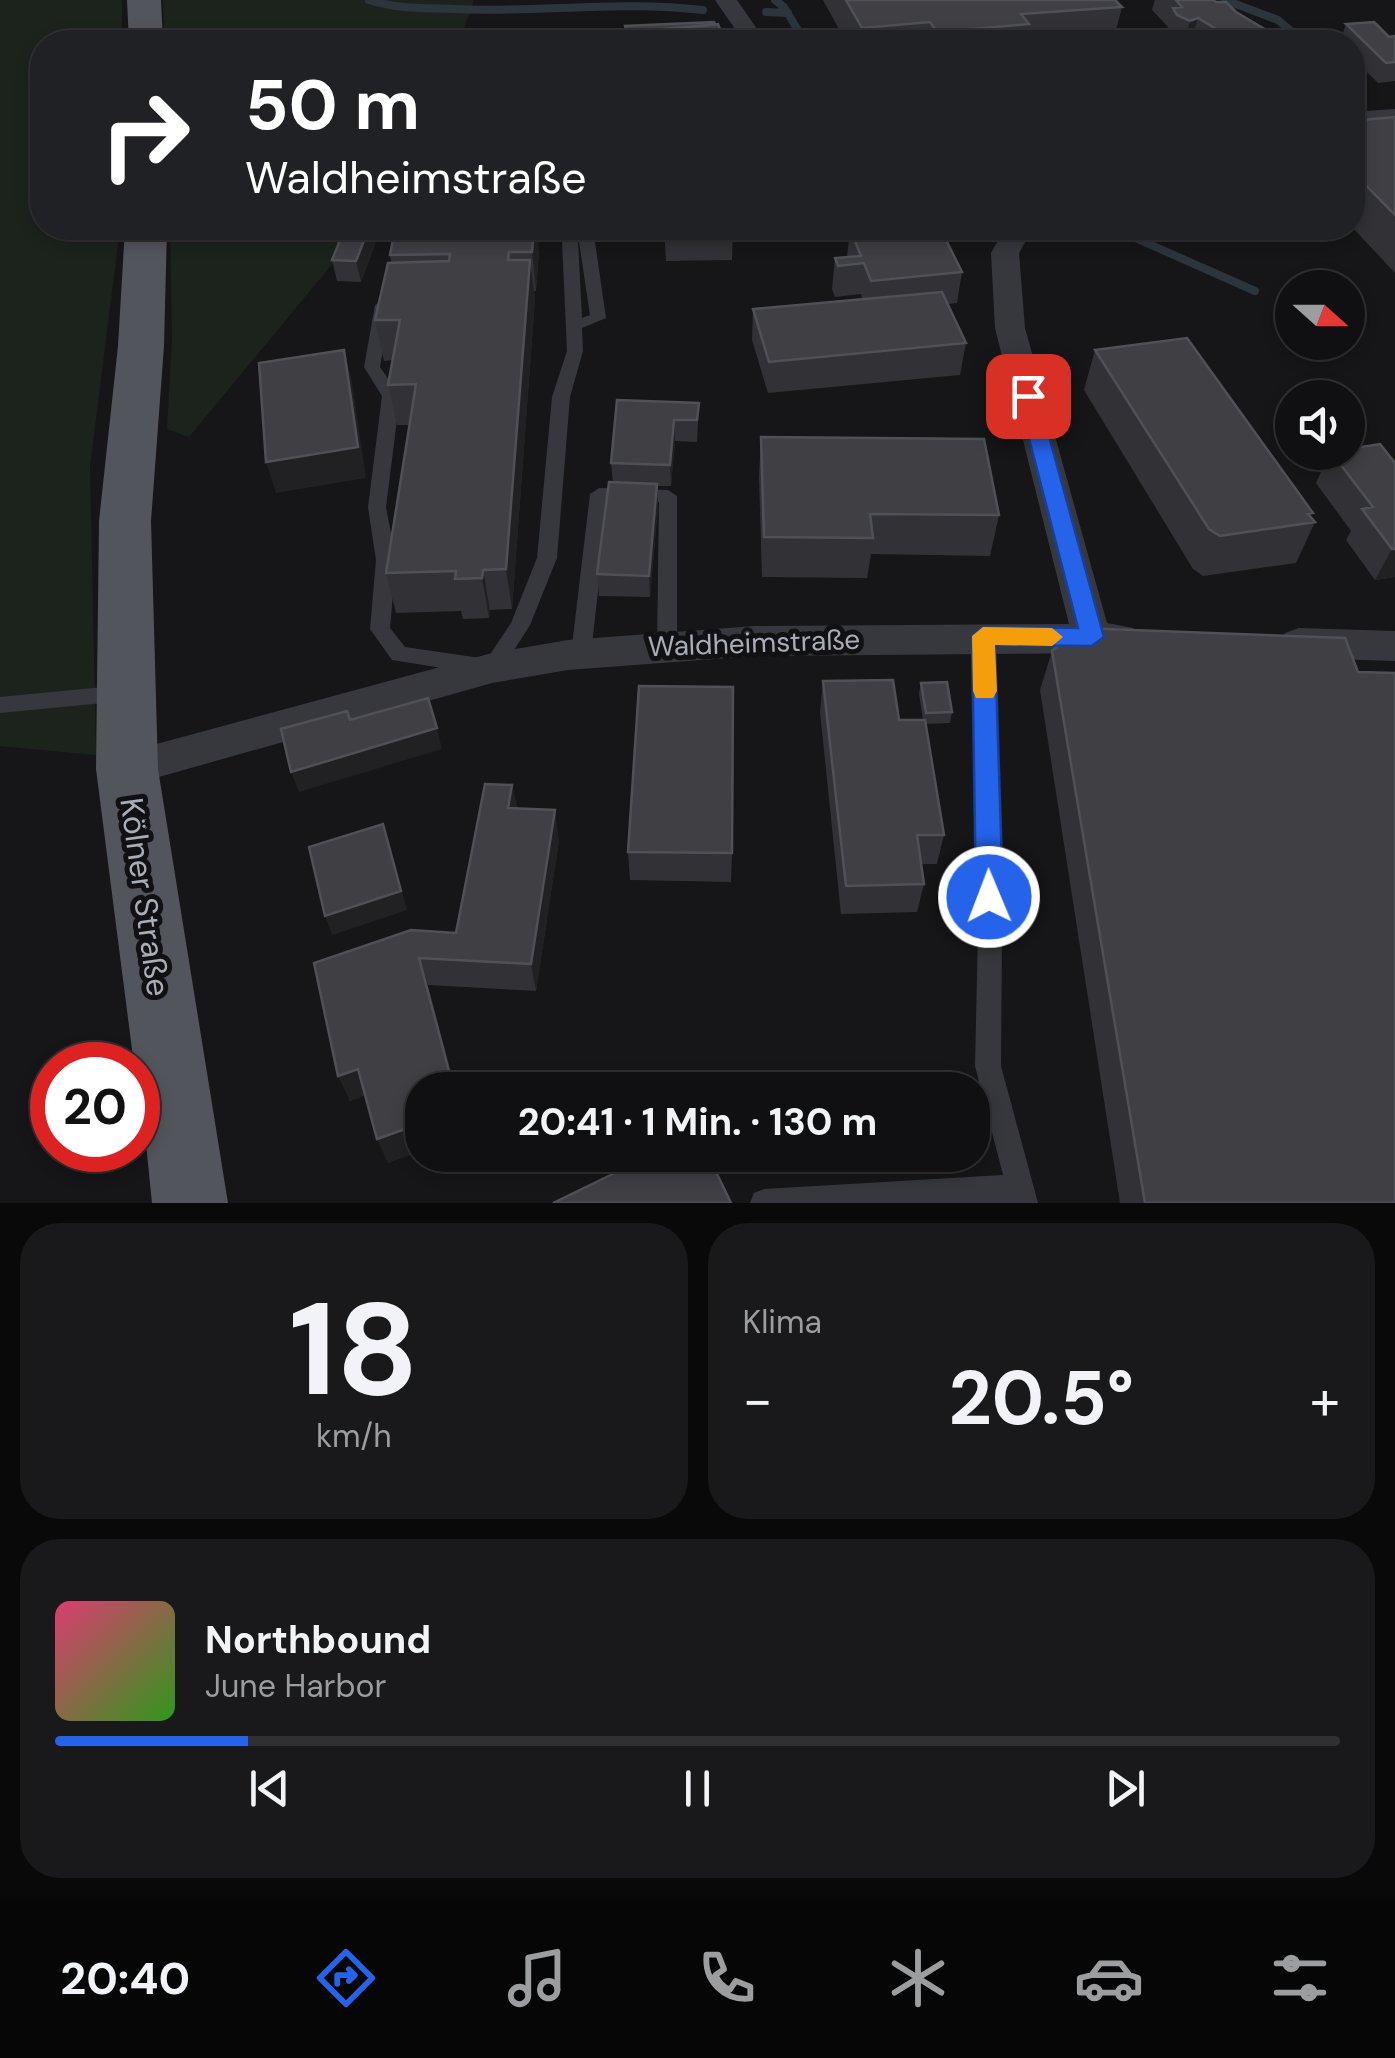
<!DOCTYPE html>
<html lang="de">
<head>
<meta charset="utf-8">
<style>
	:root { --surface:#101012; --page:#19191b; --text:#f1f3f6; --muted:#9c9d9f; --line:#303032; --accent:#2563eb }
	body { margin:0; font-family:"DM Sans",sans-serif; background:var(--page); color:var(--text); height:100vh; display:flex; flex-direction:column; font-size:38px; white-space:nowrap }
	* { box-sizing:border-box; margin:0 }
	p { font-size:32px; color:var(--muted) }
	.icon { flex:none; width:55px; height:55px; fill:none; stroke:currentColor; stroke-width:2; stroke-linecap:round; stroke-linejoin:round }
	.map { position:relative; height:1203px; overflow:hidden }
	.drawer { display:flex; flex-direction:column; gap:20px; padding:20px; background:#09090a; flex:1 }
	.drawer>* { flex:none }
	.hud { position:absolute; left:30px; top:30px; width:1335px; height:210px; border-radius:40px; box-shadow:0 5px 15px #0003,0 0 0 2px var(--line); background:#202124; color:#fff; overflow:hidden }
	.needle { width:65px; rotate:111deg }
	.controls { position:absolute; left:1275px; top:270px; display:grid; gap:20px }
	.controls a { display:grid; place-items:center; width:90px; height:90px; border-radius:50%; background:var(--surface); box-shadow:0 5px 15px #0003,0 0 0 2px var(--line); font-size:50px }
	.speed { position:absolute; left:30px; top:1042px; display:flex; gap:20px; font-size:50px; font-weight:700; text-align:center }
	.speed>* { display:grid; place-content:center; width:130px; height:130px; border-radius:50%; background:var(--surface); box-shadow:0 5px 15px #0003,0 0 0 2px var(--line); line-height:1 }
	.speed .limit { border:15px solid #d22; background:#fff; color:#111 }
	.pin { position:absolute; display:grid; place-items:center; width:85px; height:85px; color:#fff; margin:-42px; border-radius:20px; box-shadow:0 5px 15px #0006 }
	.me { position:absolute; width:110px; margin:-55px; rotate:359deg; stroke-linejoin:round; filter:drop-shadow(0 0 8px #0008) }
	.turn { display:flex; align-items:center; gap:35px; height:210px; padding:0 50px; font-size:45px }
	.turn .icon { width:130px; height:130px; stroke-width:2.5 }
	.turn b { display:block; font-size:70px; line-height:85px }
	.big { font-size:75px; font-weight:700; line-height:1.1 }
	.drawer .widget { flex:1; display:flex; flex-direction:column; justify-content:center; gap:15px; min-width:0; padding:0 35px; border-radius:40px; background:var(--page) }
	.drawer .dial { align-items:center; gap:0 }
	.dial b { font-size:130px; line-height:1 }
	.song { display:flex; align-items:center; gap:30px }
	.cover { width:120px; height:120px; border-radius:15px; background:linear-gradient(135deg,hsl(340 70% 55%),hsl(110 70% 35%)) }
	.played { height:10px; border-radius:5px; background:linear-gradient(90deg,var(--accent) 15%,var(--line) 15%) }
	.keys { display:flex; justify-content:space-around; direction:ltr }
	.heat { display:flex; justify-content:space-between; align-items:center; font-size:55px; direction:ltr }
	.drawer .tiles { flex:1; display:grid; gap:20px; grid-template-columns:1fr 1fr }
	.widget:last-child { grid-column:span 2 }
	.trip { position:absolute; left:405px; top:1072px; width:585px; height:100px; border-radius:40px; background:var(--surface); box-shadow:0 5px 15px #0003,0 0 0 2px var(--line); font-weight:700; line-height:100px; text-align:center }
	.tabs { display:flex; height:160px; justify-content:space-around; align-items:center; background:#060607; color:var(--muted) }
	.tabs .icon { width:70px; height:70px }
	.tabs .current { color:var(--accent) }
	.tabs b { font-size:45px; color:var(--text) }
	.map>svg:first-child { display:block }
</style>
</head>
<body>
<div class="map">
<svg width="1395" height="1203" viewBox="0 0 1395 1203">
	<rect width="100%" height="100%" fill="#161618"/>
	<path fill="#1c231d" d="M0 0H122V42H42V228H120L90 466 96 755 0 746Z
		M163 0H474L459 42H164Z
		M170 228H362L189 437 167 429 172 340Z"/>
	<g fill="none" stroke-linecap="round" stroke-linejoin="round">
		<path stroke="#2c353c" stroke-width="8" d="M369 0C397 9 425 8 454 9 537 13 621 0 703 10
			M775 0 784 7 805 42
			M1225 0 1278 20 1304 42
			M766 12 788 13
			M1113 228 1255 291"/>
		<path stroke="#2c353c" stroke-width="10" d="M1348 327 1354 330"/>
		<path fill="#37383d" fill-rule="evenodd" d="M552 228H567L578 241 582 318 590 315 577 228H593L606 318 582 328 583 351 570 397 557 558 530 625 499 674 492 676 392 660 370 629 376 560 368 507 382 396 364 367 375 305 383 300 391 305 380 367 400 396 386 507 396 560 390 628 405 647 487 659 511 623 537 558 552 397 567 351 562 241Z
			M599 488 668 490 677 496V645L674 651H660L657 645 659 502 608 501 591 654 588 660H574L571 654 590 494Z
			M983 628 990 631 993 636 1002 931 1001 1066 1038 1203H750L754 1193 764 1189 1003 1175 975 1066 978 931 973 636 976 631Z
			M124 685 132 687 135 693 132 699 124 701 0 713V697Z"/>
		<path fill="#37383d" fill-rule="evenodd" d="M715 0H737L766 42H744Z
			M1395 109V125L1352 128V112Z
			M1005 228H1033L1019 253 1025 328 1107 623 1133 628 1138 638 1133 648 1119 653 755 656 568 670 492 683 127 786 112 781 106 769 112 757 127 752 492 653 568 640 755 626 1069 624 995 328 991 253Z
			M1299 628 1395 631V661L1299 658 1285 653 1280 643 1285 633Z"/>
		<path fill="#53555c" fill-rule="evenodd" d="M127 0H161L163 42H129Z
			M125 228H167L164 346 151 521 158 769 228 1203H152L138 1065H134L96 769 99 521 118 346Z"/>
	</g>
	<path fill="#323236" d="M823 0H1115L1122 7 1113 42H846Z
		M1155 0H1213L1236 12 1270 42H1169L1165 36 1168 27 1152 10Z
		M1346 24 1389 37 1395 36V81L1378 83 1352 57V42H1340Z
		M625 26 725 42H626Z
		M1395 117V273L1352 227V121Z
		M381 228 361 282 337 281 332 260Z
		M664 228H733L732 260 666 261Z
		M850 229 962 272 957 303 948 304 966 343 960 375 768 393 752 340 753 309 862 299 861 294 835 297 832 289 835 258 847 257Z
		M539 251 536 291H534L535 299 512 609 490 610 489 618 463 619 461 611 396 613 386 573 409 425H397L388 385 393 360 384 361 375 320 391 263 390 255Z
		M1095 350 1311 517 1315 522 1296 563 1203 576 1193 569 1084 390Z
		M699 403 697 442 675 441 671 486H658V506L650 597 599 596 597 574 613 483 611 463Z
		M761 437 999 515 990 556 871 554 867 578 762 577 759 477Z
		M1330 452 1395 463V577L1375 580 1346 540 1351 531 1316 483Z
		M1052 651 1358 672 1395 1203H1120L1040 690Z
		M823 681 899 720H923L919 694 921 683 952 712 950 723 925 724 944 835 937 864H921L924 884 917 912 841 914 820 712Z
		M512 785 517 808 559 840 536 991 428 985 422 1090V1150L388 1163 365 1095 350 1101 314 963 456 933Z
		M628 852 732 853 731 882 630 880Z"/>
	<path fill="#212124" d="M1198 18 1191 42H1184L1190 21Z
		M1273 34 1270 42H1241Z
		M369 228H381L361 282 356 261Z
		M534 228H537L539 251 536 291 532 252Z
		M530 260 535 299 512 609 506 569Z
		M344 350 352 381 366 478 276 493 266 462Z
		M674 420 675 441 671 486 670 465Z
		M657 484 658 506 650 597 649 576Z
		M1392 549H1395V577L1375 580Z
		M483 570 490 610 489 618 482 578Z
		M437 728 442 749 299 792 291 772Z
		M512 785 518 815 508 808Z
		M555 810 559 840 536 991 531 964Z
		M389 844 407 910 332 935 325 916Z
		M419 958 428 985 456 1090H454Z
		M358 1069 369 1094 350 1101 338 1076Z
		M422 1123V1150L388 1163 377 1139Z"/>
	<path fill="#3f3f44" stroke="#4f5156" stroke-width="2.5" d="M846 0H1115L1122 7 1021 14 1029 24 937 32 930 22 862 28Z
		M1176 0H1213L1216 2H1226L1236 12 1273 34 1237 42 1198 18 1190 21 1177 15 1173 8 1182 7Z
		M714 22 715 25 629 32 630 41 625 26Z
		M1374 22 1389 37 1395 36V62L1386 63 1346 24Z
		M718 24 725 42H633L629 32Z
		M607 39 608 42H513Z
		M1395 117V215L1352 171V121Z
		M345 228H369L356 261 332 260Z
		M395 228H534L532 252H509L508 260H530L506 569 483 570 482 578 455 579 456 571 386 573 416 384 388 385 400 320H375L388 263 449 261 450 254 390 255Z
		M665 228H733V229L665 231Z
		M863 228H940L962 272 871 281 864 263 838 266 835 258 861 256 850 229Z
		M942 292 966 343 769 362 753 309Z
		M1187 338 1313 513 1308 514 1315 522 1220 536 1209 529 1095 350Z
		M344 350 358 447 266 462 259 363Z
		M617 400 699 403 697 420H674L670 465 611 463Z
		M761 437 984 439 999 515 870 514 873 538 764 537Z
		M1380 444 1395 463V549H1392L1362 509 1373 507 1331 452H1348V449Z
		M609 482 657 484 649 576 597 574Z
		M1079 628 1345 638 1358 672 1395 673V1203H1145L1052 651Z
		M893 680 899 720H925L944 835H917L924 884 846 886 823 681Z
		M947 682 952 712 926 713 921 683Z
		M639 686 733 687 732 853 628 852Z
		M428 698 437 728 291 772 281 729 347 711 350 720Z
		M485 784 512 785 508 808 555 810 531 964 419 958 454 1090H422V1123L377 1139 358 1069 338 1076 314 963 411 930 456 933Z
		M383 824 401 891 325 916 309 847Z
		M652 1155H708L731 1203H553Z"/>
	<path fill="#2563eb" stroke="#184099" stroke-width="2.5" d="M1028 390 1038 396 1104 637 1092 646 995 645 1003 897 999 905 989 909 980 905 976 897 972 636 983 627 1078 628 1018 396Z"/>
	<path fill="#f59e0b" d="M983 627 1052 628 1063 637 1052 646 995 645 997 691 993 698H976L973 691 972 636Z"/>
	<g text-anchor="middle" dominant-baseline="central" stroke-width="10" stroke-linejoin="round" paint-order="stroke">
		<g font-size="28" fill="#a8adb8" stroke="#111113">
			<text transform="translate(754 643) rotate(-2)">Waldheimstraße</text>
		</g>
		<g font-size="32" fill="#a8adb8" stroke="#111113">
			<text transform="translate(145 897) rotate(82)">Kölner Straße</text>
		</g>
	</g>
</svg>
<div class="controls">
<a><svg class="needle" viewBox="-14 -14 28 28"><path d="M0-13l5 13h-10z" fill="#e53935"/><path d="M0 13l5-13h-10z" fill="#9c9d9f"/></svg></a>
<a><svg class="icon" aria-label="sound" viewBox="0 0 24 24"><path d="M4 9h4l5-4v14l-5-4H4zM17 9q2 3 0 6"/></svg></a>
</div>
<div class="speed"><div class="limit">20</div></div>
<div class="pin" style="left:1028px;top:396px;background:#d93025"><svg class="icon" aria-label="arrive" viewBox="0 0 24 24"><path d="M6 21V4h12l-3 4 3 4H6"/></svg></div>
<svg class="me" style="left:989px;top:897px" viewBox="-20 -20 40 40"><circle r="17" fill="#2563eb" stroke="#fff" stroke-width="3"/><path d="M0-11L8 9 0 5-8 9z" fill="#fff"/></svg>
<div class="trip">20:41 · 1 Min. · 130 m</div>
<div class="hud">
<div class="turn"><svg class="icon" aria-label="right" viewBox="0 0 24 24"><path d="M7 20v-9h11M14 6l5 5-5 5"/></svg><div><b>50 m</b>Waldheimstraße</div></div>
</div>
</div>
<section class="drawer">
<div class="tiles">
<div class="widget dial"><b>18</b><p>km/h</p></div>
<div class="widget"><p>Klima</p>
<div class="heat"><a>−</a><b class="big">20.5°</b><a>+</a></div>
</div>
<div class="widget">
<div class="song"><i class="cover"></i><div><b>Northbound</b><p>June Harbor</p></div></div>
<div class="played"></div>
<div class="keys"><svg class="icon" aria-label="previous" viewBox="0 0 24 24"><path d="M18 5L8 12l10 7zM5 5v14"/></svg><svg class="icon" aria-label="pause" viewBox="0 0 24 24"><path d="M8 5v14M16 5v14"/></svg><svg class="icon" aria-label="next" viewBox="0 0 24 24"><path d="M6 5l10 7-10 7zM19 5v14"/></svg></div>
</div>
</div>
</section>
<nav class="tabs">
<b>20:40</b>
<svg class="icon current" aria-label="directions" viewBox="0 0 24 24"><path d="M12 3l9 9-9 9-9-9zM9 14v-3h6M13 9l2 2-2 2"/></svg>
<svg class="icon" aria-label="music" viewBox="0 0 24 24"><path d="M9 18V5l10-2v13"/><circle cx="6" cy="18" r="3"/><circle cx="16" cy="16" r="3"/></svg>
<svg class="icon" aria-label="phone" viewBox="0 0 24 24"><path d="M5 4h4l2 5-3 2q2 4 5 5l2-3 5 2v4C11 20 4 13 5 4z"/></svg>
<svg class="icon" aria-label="climate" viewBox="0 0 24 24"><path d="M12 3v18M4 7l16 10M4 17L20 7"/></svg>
<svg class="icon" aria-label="car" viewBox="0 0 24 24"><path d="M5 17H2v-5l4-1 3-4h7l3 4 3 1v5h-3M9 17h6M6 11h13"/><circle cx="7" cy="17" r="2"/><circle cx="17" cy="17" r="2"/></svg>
<svg class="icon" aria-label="filters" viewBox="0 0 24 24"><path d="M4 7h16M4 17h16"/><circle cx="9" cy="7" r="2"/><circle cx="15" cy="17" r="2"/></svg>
</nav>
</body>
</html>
